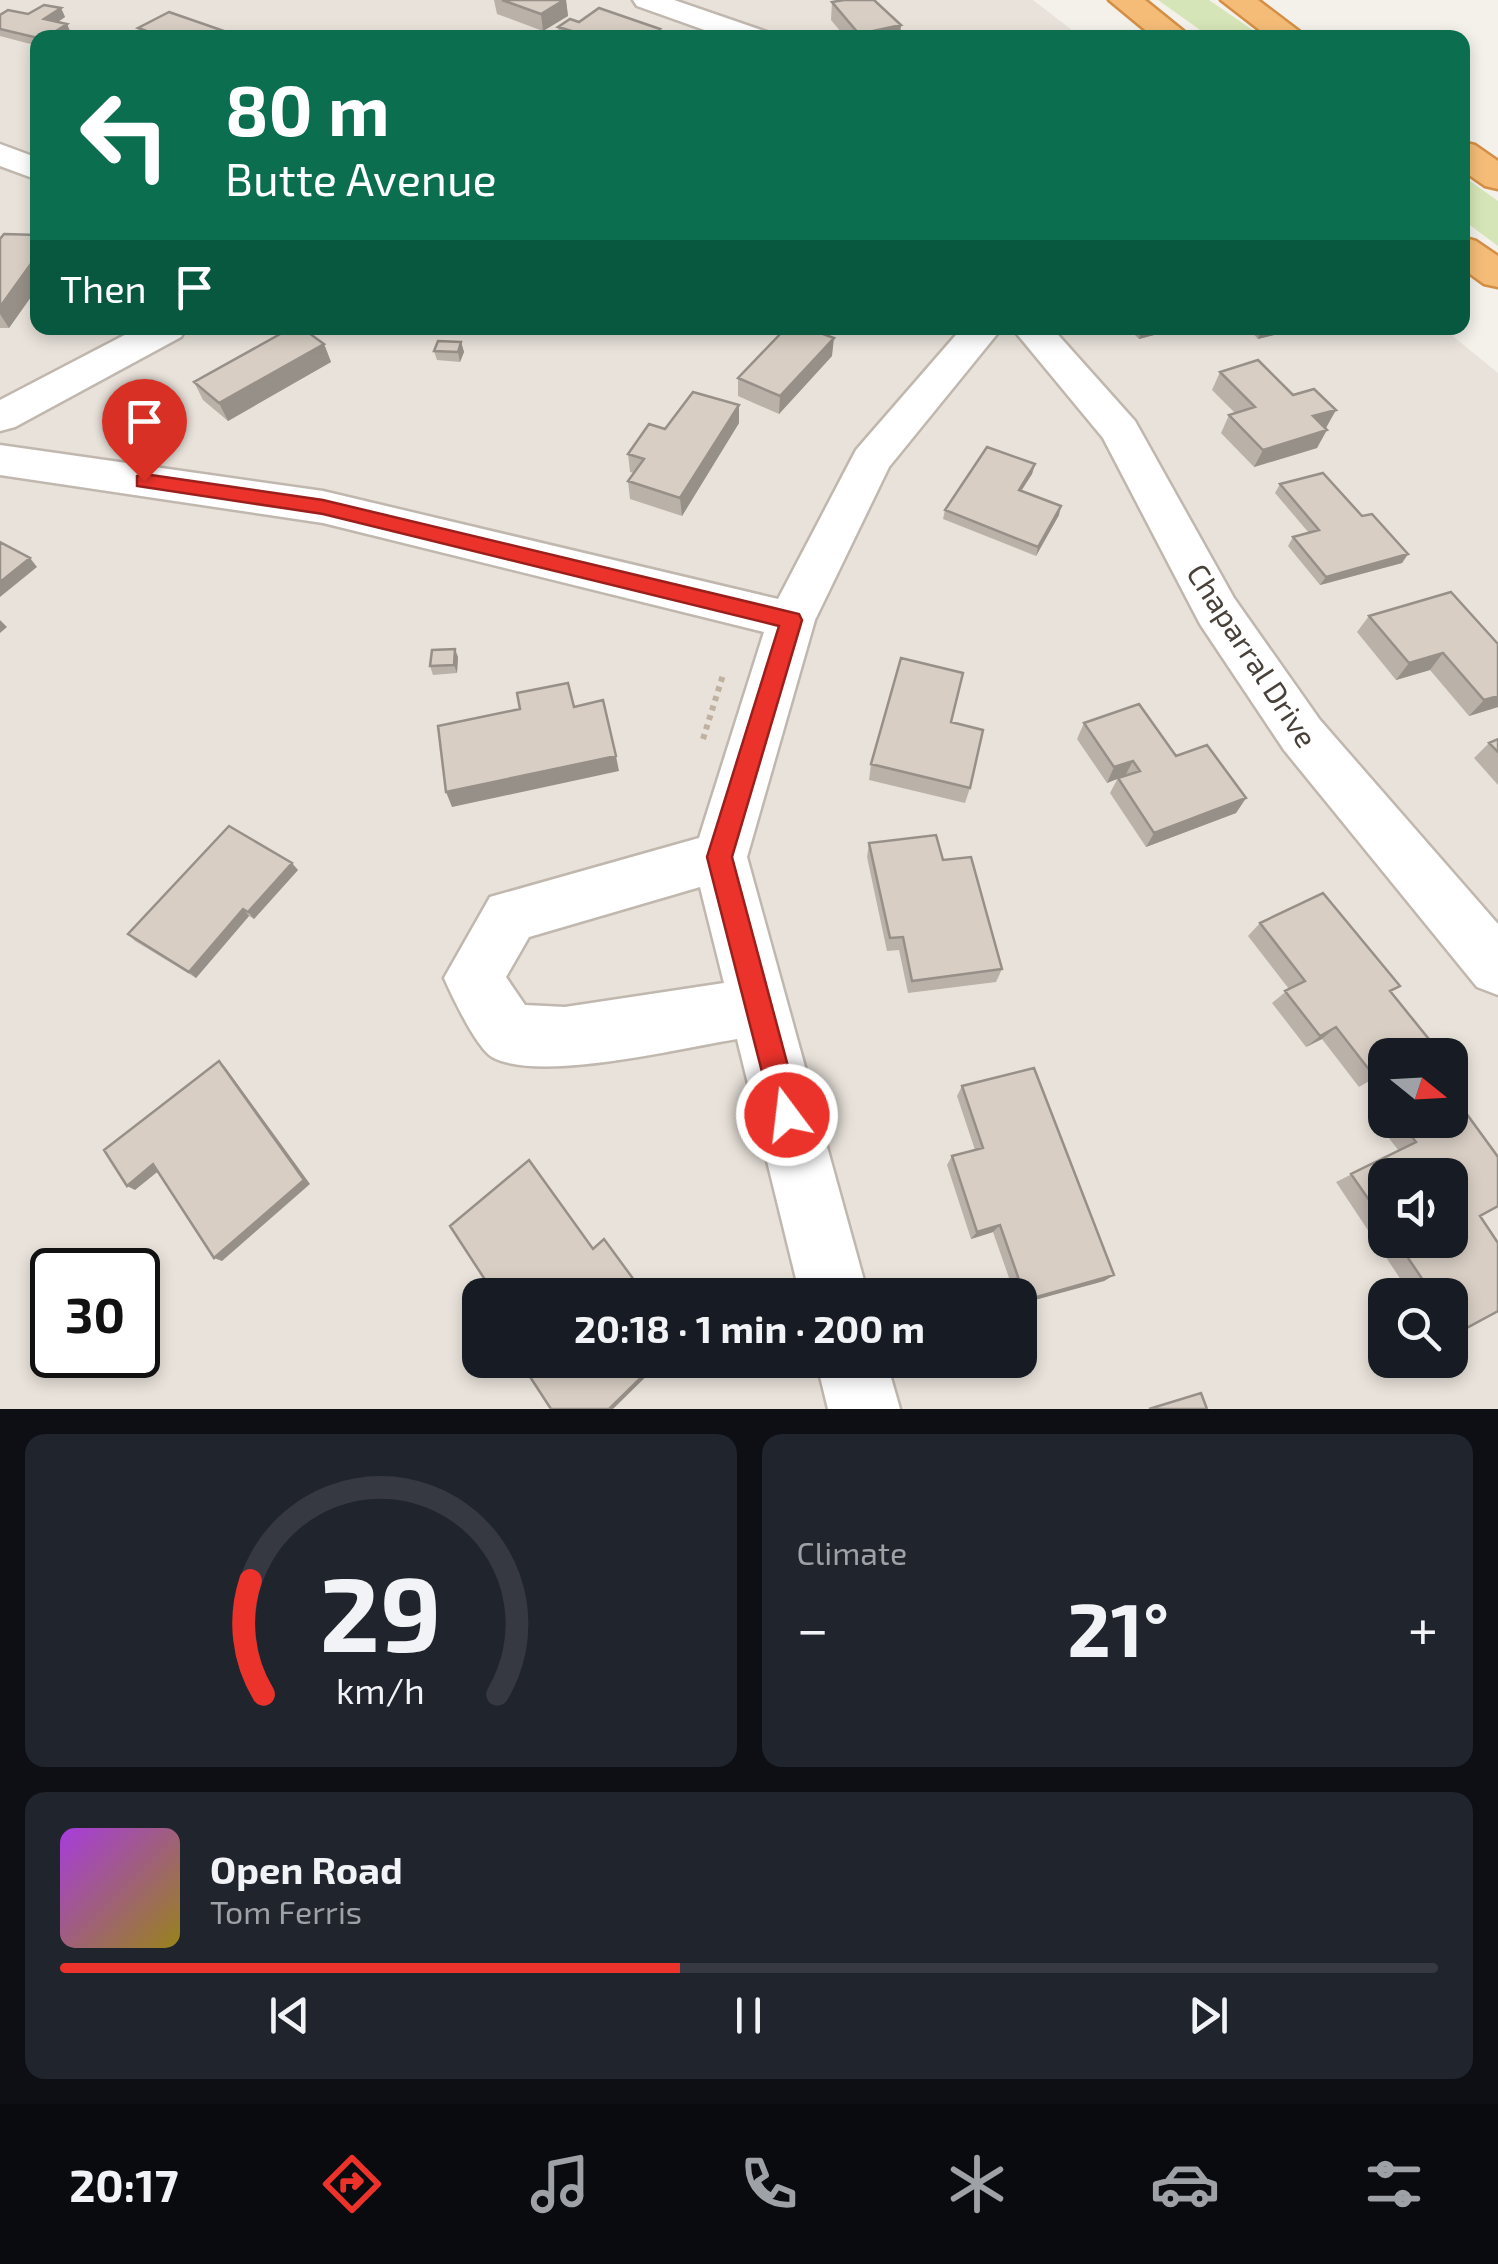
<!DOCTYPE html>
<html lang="en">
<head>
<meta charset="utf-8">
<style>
	:root { --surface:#171b24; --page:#20242c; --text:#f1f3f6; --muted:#9ea1a6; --line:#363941; --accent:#eb322b }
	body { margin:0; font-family:"Exo 2",sans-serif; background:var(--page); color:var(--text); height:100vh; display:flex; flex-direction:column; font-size:38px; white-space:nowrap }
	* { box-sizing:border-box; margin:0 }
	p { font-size:32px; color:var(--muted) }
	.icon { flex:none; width:55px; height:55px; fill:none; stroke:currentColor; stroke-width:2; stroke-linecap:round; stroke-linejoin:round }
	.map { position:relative; height:1409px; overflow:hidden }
	.panel { display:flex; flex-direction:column; gap:25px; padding:25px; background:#0d0f14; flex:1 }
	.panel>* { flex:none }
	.hud { position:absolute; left:30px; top:30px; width:1440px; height:305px; border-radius:20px; box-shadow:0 5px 15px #0003; background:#0b6e4f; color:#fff; overflow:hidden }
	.needle { width:65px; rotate:108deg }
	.buttons { position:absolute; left:1368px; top:1038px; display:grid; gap:20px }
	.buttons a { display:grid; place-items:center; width:100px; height:100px; border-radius:20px; background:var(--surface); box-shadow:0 5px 15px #0003; font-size:50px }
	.speed { position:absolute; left:30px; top:1248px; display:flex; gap:20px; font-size:50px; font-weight:700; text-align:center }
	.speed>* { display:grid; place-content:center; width:130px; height:130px; border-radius:50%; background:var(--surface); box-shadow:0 5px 15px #0003; line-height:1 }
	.speed .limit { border:5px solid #111; border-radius:15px; background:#fff; color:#111 }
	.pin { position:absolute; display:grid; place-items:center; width:85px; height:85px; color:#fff; margin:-102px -42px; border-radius:50% 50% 50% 0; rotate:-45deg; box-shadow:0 0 10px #0007 }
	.pin .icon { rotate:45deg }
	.me { position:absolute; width:110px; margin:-55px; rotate:345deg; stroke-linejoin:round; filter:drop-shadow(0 0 8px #0008) }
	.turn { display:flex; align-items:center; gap:35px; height:210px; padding:0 30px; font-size:45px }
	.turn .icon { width:130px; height:130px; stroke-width:2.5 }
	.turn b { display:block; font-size:70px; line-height:85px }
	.then { display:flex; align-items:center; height:95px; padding:0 30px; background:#0003; gap:20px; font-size:38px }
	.big { font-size:75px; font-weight:700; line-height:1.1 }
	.panel .widget { flex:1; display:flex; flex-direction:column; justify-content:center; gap:15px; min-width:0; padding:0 35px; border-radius:20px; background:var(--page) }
	.panel .dial { align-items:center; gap:0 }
	.dial svg { height:260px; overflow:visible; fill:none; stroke:var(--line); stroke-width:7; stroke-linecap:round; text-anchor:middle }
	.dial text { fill:var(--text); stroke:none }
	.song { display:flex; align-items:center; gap:30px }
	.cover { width:120px; height:120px; border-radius:15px; background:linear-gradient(135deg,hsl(280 70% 55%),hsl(50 70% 35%)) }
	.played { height:10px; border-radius:5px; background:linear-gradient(90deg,var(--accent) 45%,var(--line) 45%) }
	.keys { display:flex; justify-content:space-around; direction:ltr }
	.heat { display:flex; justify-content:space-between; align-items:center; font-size:55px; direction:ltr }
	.panel .tiles { flex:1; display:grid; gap:25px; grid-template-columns:1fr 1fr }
	.widget:last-child { grid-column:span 2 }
	.trip { position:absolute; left:462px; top:1278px; width:575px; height:100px; border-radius:20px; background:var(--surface); box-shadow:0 5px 15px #0003; font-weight:700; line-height:100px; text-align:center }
	.tabs { display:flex; height:160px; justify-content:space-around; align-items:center; background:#090b0e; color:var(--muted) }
	.tabs .icon { width:70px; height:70px }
	.tabs .on { color:var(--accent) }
	.tabs b { font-size:45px; color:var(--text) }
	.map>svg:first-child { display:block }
</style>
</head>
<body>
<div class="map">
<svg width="1498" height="1409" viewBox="0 0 1498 1409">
	<rect width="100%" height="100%" fill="#f4f1eb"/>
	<path fill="#e8e2da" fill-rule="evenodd" d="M0 0H1033L1081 37 38 38V328H1443L1498 373V1409H0ZM1385 1055H1450V1120H1385ZM1385 1175H1450V1240H1385ZM52 1270H138V1355H52ZM480 1295H1020V1360H480ZM1385 1295H1450V1360H1385Z"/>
	<path fill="#d6e5b7" d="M1158 0H1209L1263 37H1210Z
		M1463 176 1498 201V246L1463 220Z"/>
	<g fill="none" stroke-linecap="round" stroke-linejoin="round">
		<g stroke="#c0b7ae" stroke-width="5">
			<path id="minor" d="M633 0H674L767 32 771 38H727L637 6Z
				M0 144 38 158V180L0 166Z
				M138 328H186L181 337 15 427 0 431V400Z
				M962 328H1002L889 467 815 620 747 857 868 1295H800L737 1039C681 1048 539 1083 492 1057 476 1047 452 996 444 978L490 897 699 838 764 632 323 523 0 475V445L323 491 778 599 856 450ZM700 887 724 983 565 1007 525 1005 506 977 529 937Z
				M1012 328H1052L1135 421 1234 598 1320 720 1498 924V995L1477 987 1284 750 1200 624 1103 438Z
				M816 1360H886L900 1409H828Z"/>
		</g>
		<g stroke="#d38f46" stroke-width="5">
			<path id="highway" d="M1109 0H1145L1192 38H1155Z
				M1221 0H1258L1308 38H1270Z
				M1462 142 1475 145 1498 161V189L1485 186 1462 170Z
				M1462 237 1476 241 1498 256V287L1484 284 1462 268Z"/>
		</g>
		<path stroke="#c0b1a0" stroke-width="6" stroke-dasharray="5 5" stroke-linecap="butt" d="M703 739 723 675"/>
		<use href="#minor" fill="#fff" fill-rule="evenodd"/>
		<use href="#highway" fill="#f4bc77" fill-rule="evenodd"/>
	</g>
	<path fill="#bab1a9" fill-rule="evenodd" d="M494 0H566L568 16 543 31 497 14Z
		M832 2 900 38H846L831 20Z
		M61 8 65 17 58 22 71 33 38 38V46L0 36V15L28 14Z
		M579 22 660 29 661 38H560L558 27Z
		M138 28 227 32 229 38H145L142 36Z
		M38 235V287L9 328H0V239Z
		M1128 328H1180L1139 339Z
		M1249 328H1271L1274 335 1258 339 1249 329Z
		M461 342 464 352 460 362 437 360 434 351Z
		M324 344 331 362 228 421 203 400 194 382Z
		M832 356 779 414 738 396V378Z
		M1220 372 1336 410 1325 428 1317 448 1254 467 1221 433 1229 415 1235 413 1212 390Z
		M739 423 682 516 630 499 628 481 634 473 630 472 628 454 665 429Z
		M1035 464 1032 474 1021 491 1059 515 1036 556 943 519 945 510Z
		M1280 484 1362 516 1408 554 1402 563 1320 585 1288 546 1293 537 1309 533 1275 493Z
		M1451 592 1498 707 1469 716 1430 670 1396 680 1357 632 1369 616Z
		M458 657 457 673 433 675 430 666Z
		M951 722 970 788 965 803 869 780 871 764Z
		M1084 723 1176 756 1246 798 1236 813 1146 847 1110 793 1118 778 1107 783 1077 739Z
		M1498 739V785L1474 758 1489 743Z
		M869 843 943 860 1002 969 996 982 908 993 899 950 887 951 867 857Z
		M298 870 254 919 249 916 196 978 135 941 128 934Z
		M1260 923 1391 993 1432 1043 1414 1055H1385V1072L1359 1087 1322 1039 1306 1047 1272 1003 1289 989 1248 936Z
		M962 1086 1114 1275 1104 1281 1020 1304V1295H1015L993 1232 971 1239 947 1165 952 1156 975 1150 957 1096Z
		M1405 1128 1480 1216 1459 1332 1450 1334V1295H1411L1336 1182 1399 1151 1388 1137ZM1385 1175 1450 1240H1385Z"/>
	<path fill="#979089" d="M564 0H566L568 16 543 31 541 14Z
		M61 8 65 17 49 28 44 19Z
		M67 24 71 33 63 38H45Z
		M901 25 900 38H859V34Z
		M660 29 661 38H648Z
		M38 254V287L9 328 0 314V307Z
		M1143 328H1180L1139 339Z
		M1271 328H1278L1274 335 1258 339 1262 329Z
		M834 338 832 356 779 414 780 396Z
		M461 342 464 352 460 362 458 352Z
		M324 344 331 362 228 421 219 403Z
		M739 405V423L682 516 680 498Z
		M1336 410 1326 428 1304 434 1313 416Z
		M1327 430 1317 448 1254 467 1263 450Z
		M1035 464 1032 474 1016 499 1019 490Z
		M1061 506 1059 515 1036 556 1038 547Z
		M1408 554 1402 563 1320 585 1326 577Z
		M30 558 37 567 0 597V582Z
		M0 620 7 627 0 633Z
		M455 649 458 657 457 673 454 665Z
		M1443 653 1430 670 1396 680 1409 663Z
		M1498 696V707L1469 716 1484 700Z
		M616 756 619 771 452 807 446 792Z
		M1133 761 1125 776 1107 783 1114 767Z
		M1246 798 1236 813 1146 847 1154 833Z
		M292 863 298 870 254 919 248 912Z
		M243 909 249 916 196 978 189 972Z
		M1336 1027 1322 1039 1306 1047 1320 1036Z
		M219 1061 225 1067 310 1184 222 1261 214 1258Z
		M153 1164 161 1169 135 1190 127 1186Z
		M1000 1225 993 1232 971 1239 977 1232Z
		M1114 1275 1104 1281 1020 1304 1026 1300Z
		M659 1360H663L613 1409H609Z"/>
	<path fill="#d8cec4" stroke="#979089" stroke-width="2.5" d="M502 0H564L541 14Z
		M844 0H874L901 25 859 34 832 2Z
		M44 5 61 8 44 19 67 24 45 38H38L0 29V15L8 10 28 14Z
		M599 8 660 29 648 38H616L600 32 592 37 558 27 570 19 579 22Z
		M169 12 227 32 217 38H166L138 28Z
		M313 34 327 36 309 38Z
		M4 234 38 235V254L0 307V239Z
		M291 328H302L324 344 219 403 194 382Z
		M786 328H807L834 338 780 396 738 378Z
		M438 341 461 342 458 352 434 351Z
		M1258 360 1293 395 1314 389 1336 410 1313 416 1327 430 1263 450 1229 415 1255 407 1220 372Z
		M693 392 739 405 680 498 628 481 644 459 628 454 649 424 665 429Z
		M987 447 1035 464 1019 490 1061 506 1038 547 945 510Z
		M1323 473 1362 516 1372 514 1408 554 1326 577 1293 537 1319 530 1280 484Z
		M0 542 30 558 0 582Z
		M1451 592 1498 644V696L1484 700 1443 653 1409 663 1369 616Z
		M455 649 454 665 430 666 432 650Z
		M901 658 963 673 951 722 983 730 970 788 871 764Z
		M568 683 574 707 603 700 616 756 446 792 438 726 520 709 517 693Z
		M1139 704 1176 756 1207 745 1246 798 1154 833 1118 778 1140 771 1133 761 1114 767 1084 723Z
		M1498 739V752L1489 743Z
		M229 826 292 863 248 912 243 909 189 972 128 934Z
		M936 835 943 860 971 857 1002 969 912 981 903 937 890 938 869 843Z
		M1323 893 1400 986 1390 991 1432 1043 1411 1055H1385V1070L1374 1076 1336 1027 1320 1036 1285 991 1305 981 1260 923Z
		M219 1061 304 1180 214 1258 153 1164 127 1186 104 1150Z
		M1034 1068 1114 1275 1026 1300 1000 1225 977 1232 952 1156 983 1148 962 1086Z
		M1458 1102 1498 1157V1206L1480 1216 1498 1243V1311L1459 1332 1450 1319V1295H1433L1396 1240H1450V1175H1385V1223L1351 1174 1416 1142 1405 1128 1421 1120H1450V1106Z
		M529 1160 593 1249 604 1239 645 1295H495L450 1226Z
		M519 1360H659L609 1409H551Z
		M1201 1393 1207 1409H1149Z"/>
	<path fill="#eb322b" stroke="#99201c" stroke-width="2.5" d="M144 474 323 500 799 614 802 620 732 857 801 1115 797 1125 787 1129 777 1125 773 1115 707 857 779 626 323 514 137 486V476Z"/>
	<g text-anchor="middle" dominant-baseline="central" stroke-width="8" stroke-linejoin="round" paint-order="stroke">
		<g font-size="30" fill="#484139" stroke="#fff">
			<text transform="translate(1253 655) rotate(57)">Chaparral Drive</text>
		</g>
	</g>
</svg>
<div class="buttons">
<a><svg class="needle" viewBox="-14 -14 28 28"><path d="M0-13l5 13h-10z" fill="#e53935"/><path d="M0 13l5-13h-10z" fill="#9ea1a6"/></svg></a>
<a><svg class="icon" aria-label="sound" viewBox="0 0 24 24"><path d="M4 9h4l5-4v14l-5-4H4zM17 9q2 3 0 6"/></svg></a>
<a><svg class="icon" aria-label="search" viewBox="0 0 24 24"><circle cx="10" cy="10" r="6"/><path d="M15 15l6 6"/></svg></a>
</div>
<div class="speed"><div class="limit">30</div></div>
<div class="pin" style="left:144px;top:481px;background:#d93025"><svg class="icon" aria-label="arrive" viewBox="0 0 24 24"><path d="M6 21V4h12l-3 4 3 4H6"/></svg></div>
<svg class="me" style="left:787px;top:1115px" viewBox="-20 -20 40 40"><circle r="17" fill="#eb322b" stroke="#fff" stroke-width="3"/><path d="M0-11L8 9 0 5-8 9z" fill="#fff"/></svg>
<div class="trip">20:18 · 1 min · 200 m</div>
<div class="hud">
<div class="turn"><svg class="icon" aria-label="left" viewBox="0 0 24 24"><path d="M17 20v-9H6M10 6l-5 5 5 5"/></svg><div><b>80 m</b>Butte Avenue</div></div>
<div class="then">Then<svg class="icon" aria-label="arrive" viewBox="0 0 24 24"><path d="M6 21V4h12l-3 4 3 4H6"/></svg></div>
</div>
</div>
<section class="panel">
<div class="tiles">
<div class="widget dial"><svg viewBox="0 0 100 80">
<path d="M14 69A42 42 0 1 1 86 69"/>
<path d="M14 69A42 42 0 0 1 10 34" stroke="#eb322b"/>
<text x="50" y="56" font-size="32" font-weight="700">29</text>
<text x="50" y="72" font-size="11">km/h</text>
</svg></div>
<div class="widget"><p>Climate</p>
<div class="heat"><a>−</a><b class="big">21°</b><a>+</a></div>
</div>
<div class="widget">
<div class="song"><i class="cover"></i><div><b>Open Road</b><p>Tom Ferris</p></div></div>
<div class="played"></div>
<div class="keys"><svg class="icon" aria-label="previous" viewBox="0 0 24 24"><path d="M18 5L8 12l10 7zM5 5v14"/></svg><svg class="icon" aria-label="pause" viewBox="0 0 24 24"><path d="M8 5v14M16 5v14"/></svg><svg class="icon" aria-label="next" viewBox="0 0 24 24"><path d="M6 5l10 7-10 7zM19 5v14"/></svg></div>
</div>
</div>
</section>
<nav class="tabs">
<b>20:17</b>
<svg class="icon on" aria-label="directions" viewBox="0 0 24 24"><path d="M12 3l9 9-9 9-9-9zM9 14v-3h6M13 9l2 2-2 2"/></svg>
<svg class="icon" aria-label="music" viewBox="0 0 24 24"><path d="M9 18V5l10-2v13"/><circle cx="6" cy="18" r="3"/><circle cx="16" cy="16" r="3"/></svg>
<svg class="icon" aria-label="phone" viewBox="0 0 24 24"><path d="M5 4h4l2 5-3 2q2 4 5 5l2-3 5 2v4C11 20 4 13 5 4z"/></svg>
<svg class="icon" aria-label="climate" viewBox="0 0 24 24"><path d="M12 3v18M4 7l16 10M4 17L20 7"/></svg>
<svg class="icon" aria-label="car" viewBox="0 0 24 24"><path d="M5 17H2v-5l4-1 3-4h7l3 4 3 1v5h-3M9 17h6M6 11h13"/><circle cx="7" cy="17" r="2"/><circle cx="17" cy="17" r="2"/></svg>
<svg class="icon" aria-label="filters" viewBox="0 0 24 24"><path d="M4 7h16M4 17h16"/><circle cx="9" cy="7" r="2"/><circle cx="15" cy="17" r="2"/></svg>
</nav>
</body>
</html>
